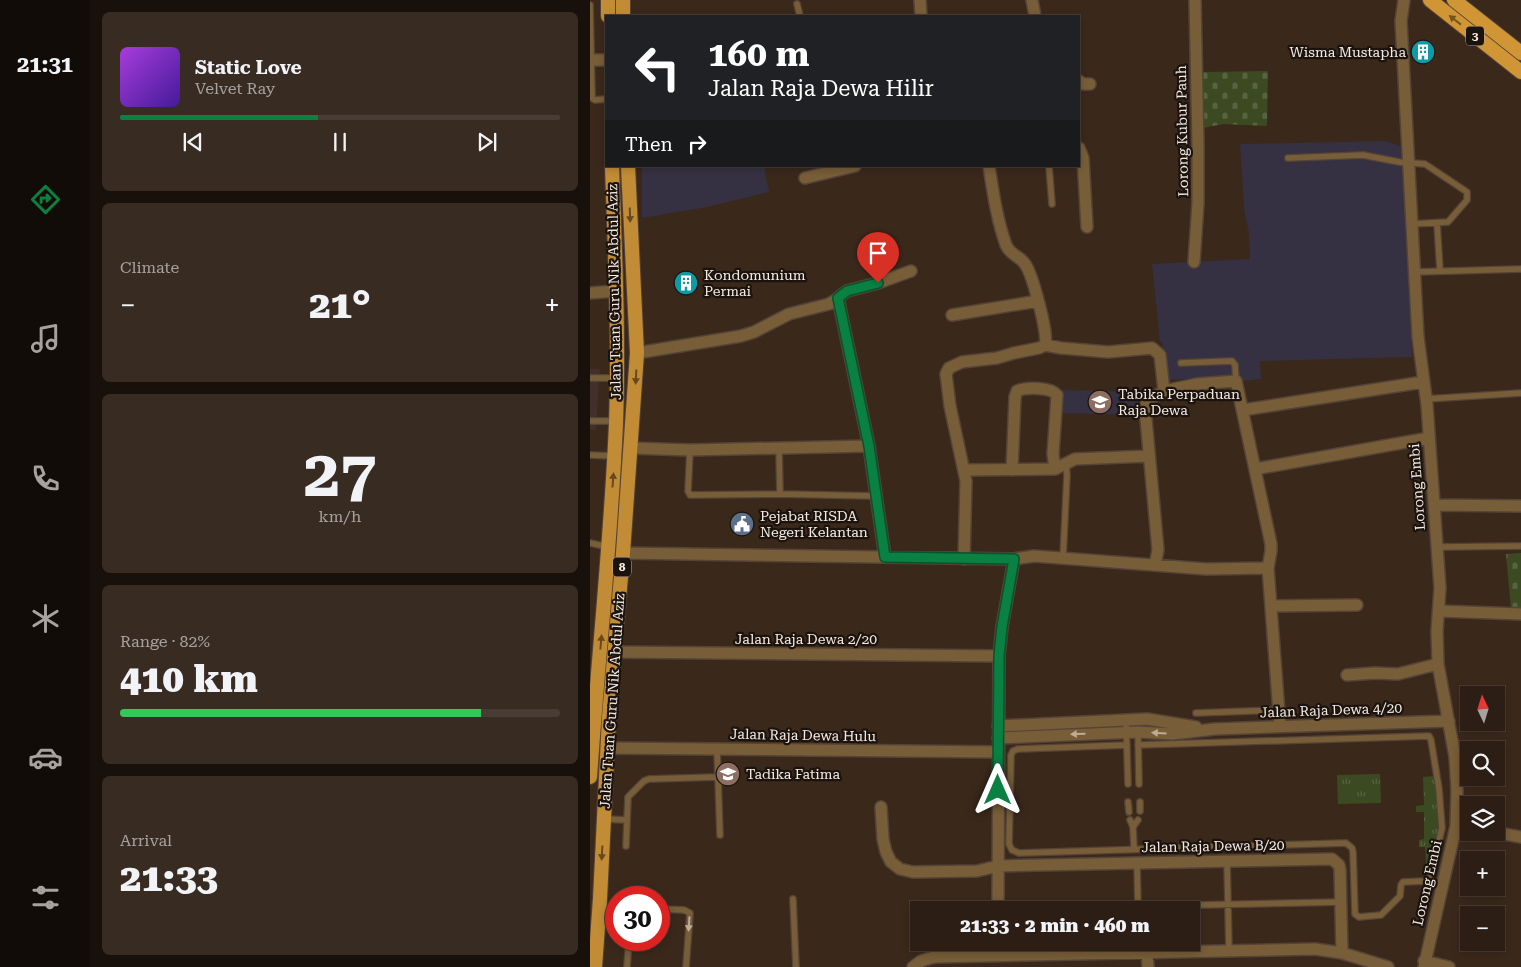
<!DOCTYPE html>
<html lang="en">
<head>
<meta charset="utf-8">
<style>
	:root { --surface:#2c1e14; --page:#382b22; --text:#f1f3f6; --muted:#a6a2a0; --line:#483c34; --accent:#0b8043 }
	body { margin:0; font-family:"Roboto Serif",serif; background:var(--page); color:var(--text); height:100vh; display:flex; flex-direction:column; font-size:19px; white-space:nowrap }
	* { box-sizing:border-box; margin:0 }
	p { font-size:16px; color:var(--muted) }
	.icon { flex:none; width:28px; height:28px; fill:none; stroke:currentColor; stroke-width:2; stroke-linecap:round; stroke-linejoin:round }
	.map { position:relative; flex:1; overflow:hidden }
	.details { display:flex; flex-direction:column; gap:12px; padding:12px; background:#18100b; width:500px }
	.details>* { flex:none }
	.banner { position:absolute; left:15px; top:15px; width:475px; height:152px; border-radius:0px; box-shadow:0 2px 8px #0003,0 0 0 1px var(--line); background:#202124; color:#fff; overflow:hidden }
	.needle { width:32px; rotate:356deg }
	.controls { position:absolute; left:870px; top:686px; display:grid; gap:10px }
	.controls a { display:grid; place-items:center; width:45px; height:45px; border-radius:0px; background:var(--surface); box-shadow:0 2px 8px #0003,0 0 0 1px var(--line); font-size:25px }
	.speed { position:absolute; left:15px; top:886px; display:flex; gap:10px; font-size:25px; font-weight:700; text-align:center }
	.speed>* { display:grid; place-content:center; width:65px; height:65px; border-radius:50%; background:var(--surface); box-shadow:0 2px 8px #0003,0 0 0 1px var(--line); line-height:1 }
	.speed .limit { border:8px solid #d22; background:#fff; color:#111 }
	.pin { position:absolute; display:grid; place-items:center; width:42px; height:42px; color:#fff; margin:-51px -21px; border-radius:50% 50% 50% 0; rotate:-45deg; box-shadow:0 0 5px #0007 }
	.pin .icon { rotate:45deg }
	.me { position:absolute; width:55px; margin:-28px; rotate:0deg; stroke-linejoin:round; filter:drop-shadow(0 0 4px #0008) }
	.turn { display:flex; align-items:center; gap:18px; height:105px; padding:0 20px; font-size:22px }
	.turn .icon { width:65px; height:65px; stroke-width:2.5 }
	.turn b { display:block; font-size:35px; line-height:42px }
	.then { display:flex; align-items:center; height:48px; padding:0 20px; background:#0003; gap:10px; font-size:19px }
	.big { font-size:38px; font-weight:800; line-height:1.1 }
	.details .card { flex:1; display:flex; flex-direction:column; justify-content:center; gap:8px; min-width:0; padding:0 18px; border-radius:8px; background:var(--page) }
	.details .dial { align-items:center; gap:0 }
	.dial b { font-size:65px; line-height:1 }
	.song { display:flex; align-items:center; gap:15px }
	.cover { width:60px; height:60px; border-radius:8px; background:linear-gradient(135deg,hsl(280 70% 55%),hsl(260 70% 35%)) }
	.played { height:5px; border-radius:2px; background:linear-gradient(90deg,var(--accent) 45%,var(--line) 45%) }
	.keys { display:flex; justify-content:space-around; direction:ltr }
	.heat { display:flex; justify-content:space-between; align-items:center; font-size:28px; direction:ltr }
	.charge { height:8px; border-radius:4px; background:linear-gradient(90deg,#34c759 82%,var(--line) 0) }
	.trip { position:absolute; left:320px; top:901px; width:290px; height:50px; border-radius:0px; background:var(--surface); box-shadow:0 2px 8px #0003,0 0 0 1px var(--line); font-weight:800; line-height:50px; text-align:center }
	main { display:flex; flex:1; min-height:0 }
	.dock { display:flex; flex-direction:column; width:90px; justify-content:space-around; align-items:center; background:#120c08; color:var(--muted) }
	.dock .icon { width:35px; height:35px }
	.dock .current { color:var(--accent) }
	.dock b { font-size:22px; color:var(--text) }
	.map>svg:first-child { display:block }
</style>
</head>
<body>
<main>
<nav class="dock">
<b>21:31</b>
<svg class="icon current" aria-label="directions" viewBox="0 0 24 24"><path d="M12 3l9 9-9 9-9-9zM9 14v-3h6M13 9l2 2-2 2"/></svg>
<svg class="icon" aria-label="music" viewBox="0 0 24 24"><path d="M9 18V5l10-2v13"/><circle cx="6" cy="18" r="3"/><circle cx="16" cy="16" r="3"/></svg>
<svg class="icon" aria-label="phone" viewBox="0 0 24 24"><path d="M5 4h4l2 5-3 2q2 4 5 5l2-3 5 2v4C11 20 4 13 5 4z"/></svg>
<svg class="icon" aria-label="climate" viewBox="0 0 24 24"><path d="M12 3v18M4 7l16 10M4 17L20 7"/></svg>
<svg class="icon" aria-label="car" viewBox="0 0 24 24"><path d="M5 17H2v-5l4-1 3-4h7l3 4 3 1v5h-3M9 17h6M6 11h13"/><circle cx="7" cy="17" r="2"/><circle cx="17" cy="17" r="2"/></svg>
<svg class="icon" aria-label="filters" viewBox="0 0 24 24"><path d="M4 7h16M4 17h16"/><circle cx="9" cy="7" r="2"/><circle cx="15" cy="17" r="2"/></svg>
</nav>
<section class="details">
<div class="card">
<div class="song"><i class="cover"></i><div><b>Static Love</b><p>Velvet Ray</p></div></div>
<div class="played"></div>
<div class="keys"><svg class="icon" aria-label="previous" viewBox="0 0 24 24"><path d="M18 5L8 12l10 7zM5 5v14"/></svg><svg class="icon" aria-label="pause" viewBox="0 0 24 24"><path d="M8 5v14M16 5v14"/></svg><svg class="icon" aria-label="next" viewBox="0 0 24 24"><path d="M6 5l10 7-10 7zM19 5v14"/></svg></div>
</div>
<div class="card"><p>Climate</p>
<div class="heat"><a>−</a><b class="big">21°</b><a>+</a></div>
</div>
<div class="card dial"><b>27</b><p>km/h</p></div>
<div class="card"><p>Range · 82%</p><b class="big">410 km</b><div class="charge"></div></div>
<div class="card"><p>Arrival</p><b class="big">21:33</b></div>
</section>
<div class="map">
<svg width="931" height="967" viewBox="0 0 931 967">
	<defs>
		<pattern id="grass-tufts" width="24" height="20" patternUnits="userSpaceOnUse" patternTransform="scale(1.25)"><rect width="24" height="20" fill="#3b4a21"/><path d="M3 7l-1-3M5 7V3M7 7l1-3M15 17l-1-3M17 17v-4M19 17l1-3" fill="none" stroke="#586441"/></pattern>
		<pattern id="cemetery-stones" width="16" height="16" patternUnits="userSpaceOnUse" patternTransform="scale(1.25)"><rect width="16" height="16" fill="#3b4a21"/><path d="M2 7V4a2 2 0 0 1 4 0v3zM10 15v-3a2 2 0 0 1 4 0v3z" fill="#586441"/></pattern>
	</defs>
	<rect width="100%" height="100%" fill="#3a281b"/>
	<path fill="#422e2b" d="M0 369H10L6 430H0Z"/>
	<path fill="#353142" d="M794 141 802 143 812 147 822 357 670 361 671 379 652 381 649 376 577 380 572 342H570L562 264 660 259 659 233 654 208 650 144Z
		M52 166H174L179 192 117 207 52 218Z
		M471 390 547 392 549 415 471 413Z"/>
	<path fill="url(#grass-tufts)" d="M790 774 791 803 748 804 747 775Z
		M844 776 847 788 849 826 837 875 835 847H829V840L834 839V812H826V806L834 805 833 777Z"/>
	<path fill="url(#cemetery-stones)" d="M678 71 677 126 633 124 613 128 611 72Z
		M931 553V609H921L916 554Z"/>
	<g fill="none" stroke-linecap="round" stroke-linejoin="round">
		<g stroke="#544337" stroke-width="8">
			<path id="service" d="M207 4 210 16
				M0 5 2 98 5 100 16 99
				M698 158 773 155 809 162 835 164 877 192V200L858 222 822 224
				M459 166 462 204
				M847 223 850 271
				M825 272 931 269
				M591 363 642 361 645 365 646 381
				M0 378H27
				M836 399 931 393
				M0 421H26
				M189 448 190 494
				M100 450 98 491 100 495 190 494 286 496
				M0 455 24 456
				M0 543 18 547
				M847 547 931 546
				M473 558 477 475 476 464
				M606 713 689 710
				M536 720 538 784
				M548 732 549 784
				M537 745 428 749 423 751 421 755 419 844 422 850 429 853 756 843 762 848 763 852 765 914 769 917 791 915 810 896 811 885 813 882 836 881 840 878 852 828 849 789 841 740 839 736 548 745
				M127 749 130 835
				M538 802 539 812
				M550 802V811
				M14 819 37 820
				M540 820 543 827 544 849
				M543 827 548 820
				M36 846 38 797 54 781 59 779 128 777
				M637 861 639 951
				M547 863 548 908
				M203 899 206 967
				M9 907H26
				M69 909 94 910 100 913 96 967
				M408 909 751 902
				M37 967 39 940"/>
		</g>
		<g stroke="#544337" stroke-width="14">
			<path id="minor" d="M330 0 331 16
				M442 0 445 16
				M814 0 811 21 828 337 837 405 850 588 847 631 848 664 865 757 867 790 866 826 834 967
				M0 60H16
				M489 81 493 84H500
				M489 148 493 158 497 227
				M399 166C403 192 407 220 416 245 420 255 430 256 435 264 442 273 459 335 455 345
				M215 178 265 166
				M604 262 608 203V145L605 0
				M0 293 26 291
				M248 298 279 446 295 557
				M362 315 448 301
				M47 353 151 336 164 332 199 314 239 304 244 301 257 291 288 283 321 271
				M574 391 607 384 646 381 681 544V551L678 568 690 726
				M653 410 833 382
				M41 448 100 450 279 446
				M665 469 839 438
				M374 470 465 469 485 459 559 456
				M422 470 425 397 427 391C436 387 461 387 467 395L463 454 465 469
				M844 505 931 506
				M33 553 424 559 444 556 616 569 678 568
				M374 559 376 481 360 406 356 374 359 368 372 362 407 358 424 353 449 348 455 345 471 348 518 352 562 348 570 355 574 391 558 400 555 408 568 550 565 565
				M681 606 767 605
				M849 611 931 614
				M24 652 409 656
				M757 675 785 673 808 674 848 664
				M408 726 557 719 606 727
				M408 738 548 732 582 734 625 729 859 721
				M17 748 408 752
				M291 807 293 839 296 852 301 862 310 869 323 872 387 871 408 866 742 859 749 865 750 870 752 953
				M866 826 879 828
				M904 832 931 837
				M408 910 409 656 412 627 424 559
				M557 952 558 967
				M407 955V942
				M834 961 859 967
				M323 967 331 961 344 957 725 949 752 953 798 967"/>
		</g>
		<g stroke="#544337" stroke-width="16">
			<path id="primary" d="M18 0V16
				M33 16V0
				M0 777C8 659 21 542 26 423 29 338 25 252 22 166
				M5 967 10 899 19 717 33 553 47 353 38 166"/>
		</g>
		<g stroke="#544337" stroke-width="16">
			<path id="trunk" d="M840 0 931 72
				M864 0 931 53"/>
		</g>
		<use href="#service" stroke="#775d38" stroke-width="5.5"/>
		<use href="#minor" stroke="#775d38" stroke-width="11"/>
		<use href="#primary" stroke="#c28c36" stroke-width="14"/>
		<use href="#trunk" stroke="#d09534" stroke-width="14"/>
	</g>
	<defs><path id="oneway-solid" d="M-6-.8H1V-3.2L6.5 0L1 3.2V.8H-6Z" transform="scale(1.25)"/></defs>
	<use fill="#765420" href="#oneway-solid" transform="translate(865 20) rotate(-142)"/>
	<g fill="#66491f">
		<use href="#oneway-solid" transform="translate(40 215) rotate(88)"/>
		<use href="#oneway-solid" transform="translate(46 377) rotate(93)"/>
		<use href="#oneway-solid" transform="translate(23 480) rotate(-86)"/>
		<use href="#oneway-solid" transform="translate(11 642) rotate(-85)"/>
		<use href="#oneway-solid" transform="translate(12 853) rotate(93)"/>
	</g>
	<g fill="#bdab96">
		<use href="#oneway-solid" transform="translate(569 733) rotate(-177)"/>
		<use href="#oneway-solid" transform="translate(488 734) rotate(178)"/>
		<use href="#oneway-solid" transform="translate(99 924) rotate(94)"/>
	</g>
	<g fill="none" stroke-linecap="round" stroke-linejoin="round">
		<g stroke="#07532c" stroke-width="12">
			<path id="route" d="M288 283 257 291 248 298 279 446 295 557 424 559 412 627 409 656 408 790"/>
		</g>
		<use href="#route" stroke="#0b8043" stroke-width="9"/>
	</g>
	<defs>
		<g id="building-disc" transform="scale(1.25)"><circle r="9.5" fill="#0f9aa8" stroke="#1b130d"/><path d="M-4-6H4V6H1V3H-1V6H-4ZM-2.5-4.3h1.7v1.8h-1.7ZM.8-4.3h1.7v1.8H.8ZM-2.5-1h1.7V.8h-1.7ZM.8-1h1.7V.8H.8Z" fill="#fff"/></g>
		<g id="school-disc" transform="scale(1.25)"><circle r="9.5" fill="#8d6e63" stroke="#1b130d"/><path d="M0-5L7-2L0 1L-7-2ZM-4 1L0 2.5L4 1V4Q0 6-4 4Z" fill="#fff"/></g>
		<g id="civic-disc" transform="scale(1.25)"><circle r="9.5" fill="#5c6f8a" stroke="#1b130d"/><path d="M-.6-6.5H3V-4.5H.6V-3L4-1V1h2V6H-6V1h2V-1L-.6-3ZM-1.2 2.5V6h2.4V2.5Z" fill="#fff"/></g>
	</defs>
	<g fill-rule="evenodd">
		<use href="#building-disc" x="833" y="52"/>
		<use href="#building-disc" x="96" y="283"/>
		<use href="#school-disc" x="510" y="402"/>
		<use href="#civic-disc" x="152" y="524"/>
		<use href="#school-disc" x="138" y="774"/>
	</g>
	<g text-anchor="middle" dominant-baseline="central" stroke-width="4.5" stroke-linejoin="round" paint-order="stroke">
		<g fill="#1b130d" stroke="#b4aaa2" stroke-width="1">
			<rect x="876" y="26.5" width="18" height="19" rx="4"/>
			<rect x="23" y="557.5" width="18" height="19" rx="4"/>
		</g>
		<g font-size="12" font-weight="bold" fill="#f6eae2">
			<text x="885" y="36">3</text>
			<text x="32" y="567">8</text>
		</g>
		<g font-size="14" fill="#f6eae2" stroke="#1b130d" text-anchor="start">
			<text x="816" y="52" text-anchor="end">Wisma Mustapha</text>
			<text x="114" y="275">Kondomunium<tspan x="114" dy="16">Permai</tspan></text>
			<text x="528" y="394">Tabika Perpaduan<tspan x="528" dy="16">Raja Dewa</tspan></text>
			<text x="170" y="516">Pejabat RISDA<tspan x="170" dy="16">Negeri Kelantan</tspan></text>
			<text x="156" y="774">Tadika Fatima</text>
		</g>
		<g font-size="14" fill="#f6eae2" stroke="#1b130d">
			<text transform="translate(592 131) rotate(-91)">Lorong Kubur Pauh</text>
			<text transform="translate(24 292) rotate(-91)">Jalan Tuan Guru Nik Abdul Aziz</text>
			<text transform="translate(827 487) rotate(-94)">Lorong Embi</text>
			<text x="216" y="639">Jalan Raja Dewa 2/20</text>
			<text transform="translate(22 701) rotate(-86)">Jalan Tuan Guru Nik Abdul Aziz</text>
			<text transform="translate(741 710) rotate(-2)">Jalan Raja Dewa 4/20</text>
			<text transform="translate(213 735) rotate(1)">Jalan Raja Dewa Hulu</text>
			<text transform="translate(623 846) rotate(-1)">Jalan Raja Dewa B/20</text>
			<text transform="translate(837 883) rotate(-77)">Lorong Embi</text>
		</g>
	</g>
</svg>
<div class="controls">
<a><svg class="needle" viewBox="-14 -14 28 28"><path d="M0-13l5 13h-10z" fill="#e53935"/><path d="M0 13l5-13h-10z" fill="#a6a2a0"/></svg></a>
<a><svg class="icon" aria-label="search" viewBox="0 0 24 24"><circle cx="10" cy="10" r="6"/><path d="M15 15l6 6"/></svg></a>
<a><svg class="icon" aria-label="layers" viewBox="0 0 24 24"><path d="M12 4l9 5-9 5-9-5zM3 14l9 5 9-5"/></svg></a>
<a>+</a>
<a>−</a>
</div>
<div class="speed"><div class="limit">30</div></div>
<div class="pin" style="left:288px;top:283px;background:#d93025"><svg class="icon" aria-label="arrive" viewBox="0 0 24 24"><path d="M6 21V4h12l-3 4 3 4H6"/></svg></div>
<svg class="me" style="left:408px;top:790px" viewBox="-20 -20 40 40"><path d="M0-17L14 15 0 8-14 15z" fill="#0b8043" stroke="#fff" stroke-width="4"/></svg>
<div class="trip">21:33 · 2 min · 460 m</div>
<div class="banner">
<div class="turn"><svg class="icon" aria-label="left" viewBox="0 0 24 24"><path d="M17 20v-9H6M10 6l-5 5 5 5"/></svg><div><b>160 m</b>Jalan Raja Dewa Hilir</div></div>
<div class="then">Then<svg class="icon" aria-label="right" viewBox="0 0 24 24"><path d="M7 20v-9h11M14 6l5 5-5 5"/></svg></div>
</div>
</div>
</main>
</body>
</html>
